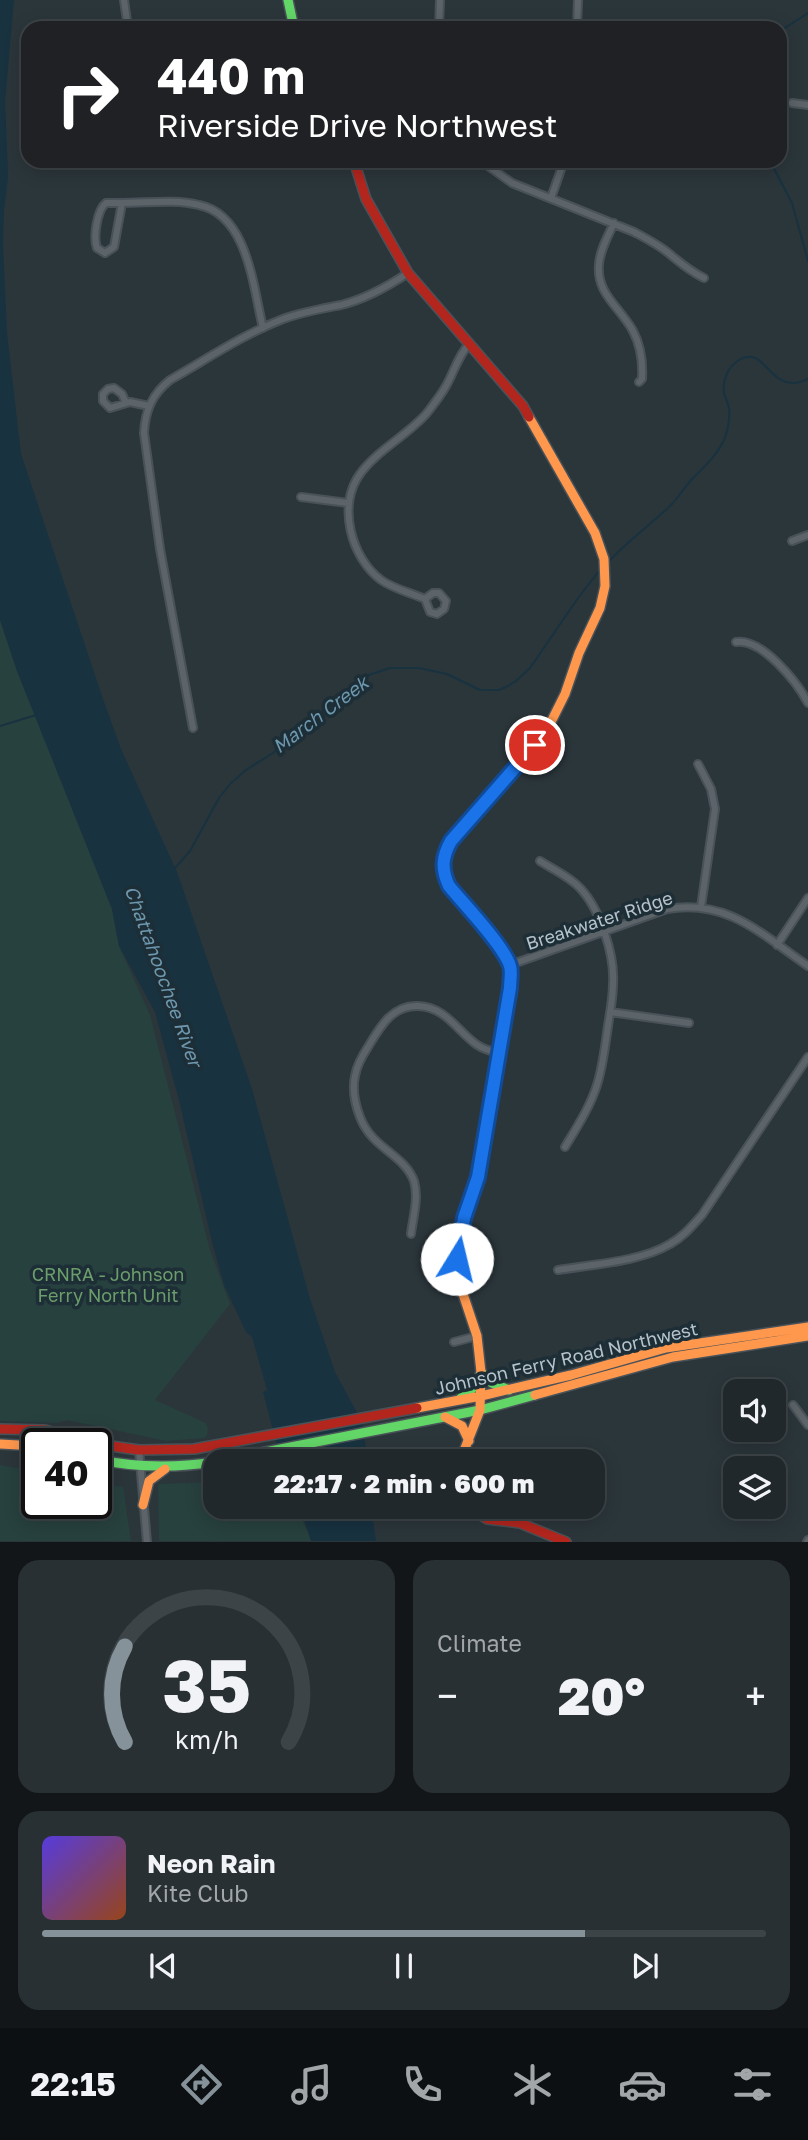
<!DOCTYPE html>
<html lang="en">
<head>
<meta charset="utf-8">
<style>
	:root { --surface:#20282c; --page:#283034; --text:#f1f3f6; --muted:#a2a6a9; --line:#3d4448; --accent:#859299 }
	body { margin:0; font-family:"Golos Text",sans-serif; background:var(--page); color:var(--text); height:100vh; display:flex; flex-direction:column; font-size:26px; white-space:nowrap }
	* { box-sizing:border-box; margin:0 }
	p { font-size:23px; color:var(--muted) }
	.icon { flex:none; width:38px; height:38px; fill:none; stroke:currentColor; stroke-width:2; stroke-linecap:round; stroke-linejoin:round }
	.map { position:relative; height:1542px; overflow:hidden }
	.details { display:flex; flex-direction:column; gap:18px; padding:18px; background:#121618; flex:1 }
	.details>* { flex:none }
	.top-card { position:absolute; left:21px; top:21px; width:766px; height:147px; border-radius:21px; box-shadow:0 4px 18px #0003,0 0 0 2px var(--line); background:#202124; color:#fff; overflow:hidden }
	.tools { position:absolute; left:723px; top:1379px; display:grid; gap:14px }
	.tools a { display:grid; place-items:center; width:63px; height:63px; border-radius:14px; background:var(--surface); box-shadow:0 4px 18px #0003,0 0 0 2px var(--line); font-size:35px }
	.speed { position:absolute; left:21px; top:1428px; display:flex; gap:14px; font-size:35px; font-weight:700; text-align:center }
	.speed>* { display:grid; place-content:center; width:91px; height:91px; border-radius:50%; background:var(--surface); box-shadow:0 4px 18px #0003,0 0 0 2px var(--line); line-height:1 }
	.speed .limit { border:4px solid #111; border-radius:10px; background:#fff; color:#111 }
	.pin { position:absolute; display:grid; place-items:center; width:60px; height:60px; color:#fff; margin:-30px; border:4px solid #fff; border-radius:50%; box-shadow:0 2px 7px #0007 }
	.me { position:absolute; width:77px; margin:-38px; rotate:9deg; stroke-linejoin:round; filter:drop-shadow(0 0 5px #0008) }
	.turn { display:flex; align-items:center; gap:24px; height:147px; padding:0 21px; font-size:32px }
	.turn .icon { width:91px; height:91px; stroke-width:2.5 }
	.turn b { display:block; font-size:49px; line-height:60px }
	.big { font-size:52px; font-weight:800; line-height:1.1 }
	.details .widget { flex:1; display:flex; flex-direction:column; justify-content:center; gap:10px; min-width:0; padding:0 24px; border-radius:21px; background:var(--page) }
	.details .dial { align-items:center; gap:0 }
	.dial svg { height:182px; overflow:visible; fill:none; stroke:var(--line); stroke-width:7; stroke-linecap:round; text-anchor:middle }
	.dial text { fill:var(--text); stroke:none }
	.song { display:flex; align-items:center; gap:21px }
	.cover { width:84px; height:84px; border-radius:10px; background:linear-gradient(135deg,hsl(250 70% 55%),hsl(20 70% 35%)) }
	.played { height:7px; border-radius:4px; background:linear-gradient(90deg,var(--accent) 75%,var(--line) 75%) }
	.keys { display:flex; justify-content:space-around; direction:ltr }
	.heat { display:flex; justify-content:space-between; align-items:center; font-size:38px; direction:ltr }
	.details .tiles { flex:1; display:grid; gap:18px; grid-template-columns:1fr 1fr }
	.widget:last-child { grid-column:span 2 }
	.trip { position:absolute; left:203px; top:1449px; width:402px; height:70px; border-radius:21px; background:var(--surface); box-shadow:0 4px 18px #0003,0 0 0 2px var(--line); font-weight:800; line-height:70px; text-align:center }
	.tab-bar { display:flex; height:112px; justify-content:space-around; align-items:center; background:#0d1012; color:var(--muted) }
	.tab-bar .icon { width:49px; height:49px }
	.tab-bar .active { color:var(--accent) }
	.tab-bar b { font-size:32px; color:var(--text) }
	.map>svg:first-child { display:block }
</style>
</head>
<body>
<div class="map">
<svg width="808" height="1542" viewBox="0 0 808 1542">
	<rect width="100%" height="100%" fill="#2b363b"/>
	<path fill="#27413f" d="M0 620 17 671 112 909 119 946 150 1015 210 1250 230 1304 155 1400 206 1423 208 1429 207 1436 204 1438 166 1441 67 1420 57 1423 0 1421Z
		M0 1465 37 1472V1503H96V1483L123 1487 131 1541H0Z
		M215 1482V1507H296L312 1541H159L158 1484Z"/>
	<path fill="#183240" d="M0 0H14L5 101 8 178 4 210 3 244 7 333 21 454 103 699 121 749 177 872 252 1089 310 1299 335 1372 362 1422 368 1461H281L263 1392 267 1390 252 1337 246 1332 224 1285 212 1242 179 1100 155 1012 119 946 112 909 17 671 0 620Z
		M300 1507H371L376 1541H311Z"/>
	<g fill="none" stroke-linecap="round" stroke-linejoin="round">
		<path stroke="#183240" stroke-width="2" d="M780 31 808 13
			M770 161 792 203 808 261
			M610 560C628 541 650 525 670 506 679 497 685 486 694 477 706 465 717 455 724 440 728 430 730 418 729 408 728 402 725 398 724 393 722 380 728 367 739 360 767 343 769 398 808 379
			M0 726 36 715
			M175 868 190 851 219 798 231 783 246 770 273 753 363 677 390 668H419L447 674 480 690H499L508 686 516 681 530 668 578 598 599 571"/>
		<g stroke="#495258" stroke-width="10">
			<path id="street" d="M124 0 128 28
				M439 28 440 0
				M577 28 578 0
				M792 103 808 105
				M481 161 512 183 634 232C647 239 661 246 672 256 683 265 691 272 704 278
				M551 198 564 161
				M106 203H122L114 247 105 253 97 248C93 237 97 210 106 203Z
				M122 203C147 203 175 199 199 205 248 215 253 287 263 328
				M614 223C608 236 600 250 599 264 596 294 620 307 633 331 641 346 643 362 642 379L639 382
				M126 403 122 394 114 388 108 389 103 394V401L110 408 130 402 149 406
				M301 497 348 503
				M792 541 808 535
				M425 599 433 593H439L446 601 444 609 437 614 430 612 425 599C411 593 394 589 381 580 351 558 337 505 360 474 376 451 408 435 427 413 434 404 441 395 446 386 454 372 458 356 469 344
				M736 642C762 638 797 682 808 703
				M193 728 160 549 144 433C145 411 152 394 170 380 207 359 244 334 283 319 302 312 321 309 341 305 365 299 387 287 408 273
				M698 764 711 789 715 809 701 907
				M540 861C554 870 570 877 580 888 600 909 615 955 613 984 613 998 610 1012 608 1026 605 1046 603 1066 597 1085 590 1107 577 1127 565 1147
				M777 945 808 898
				M510 965 667 909C728 899 761 934 808 966
				M610 1012 689 1023
				M411 1234C413 1217 419 1198 414 1181 404 1154 372 1149 360 1117 355 1104 352 1090 355 1076 357 1065 362 1056 368 1047 380 1027 392 1005 418 1006 455 1007 463 1050 498 1052
				M558 1270C593 1264 640 1262 670 1244 683 1237 692 1226 702 1215L808 1057
				M454 1342 477 1336
				M793 1405 808 1425
				M139 1450 147 1542
				M807 1542 808 1540"/>
		</g>
		<g stroke="#495258" stroke-width="12">
			<path id="fast" d="M288 0 294 28
				M481 1372 492 1383 509 1390
				M461 1398 474 1387 481 1373
				M96 1459C136 1468 175 1468 215 1462
				M219 1461 480 1410 535 1395"/>
		</g>
		<g stroke="#495258" stroke-width="12">
			<path id="slow" d="M484 927C461 899 431 880 451 841L535 745 552 720 565 694 579 653 600 608 605 586 604 559 595 533 529 417
				M459 1273 461 1288 477 1336 481 1372 480 1410 460 1461
				M535 1395 673 1357 808 1336
				M417 1408 481 1396 571 1375 666 1348 808 1327
				M445 1417 462 1426 469 1441
				M0 1444 37 1446
				M143 1505 149 1481 165 1469"/>
		</g>
		<g stroke="#495258" stroke-width="12">
			<path id="jam" d="M354 161 366 199 408 273 523 406 529 417
				M459 1273C454 1237 472 1208 479 1174 491 1112 500 1050 510 988 512 958 502 949 484 927
				M0 1429 45 1430 97 1444 139 1450 194 1449 417 1408
				M468 1507 487 1519 520 1523 566 1542"/>
		</g>
		<use href="#street" stroke="#5c6469" stroke-width="6"/>
		<use href="#fast" stroke="#63d668" stroke-width="9"/>
		<use href="#slow" stroke="#ff974d" stroke-width="9"/>
		<use href="#jam" stroke="#b3261e" stroke-width="9"/>
	</g>
	<g fill="none" stroke-linecap="round" stroke-linejoin="round">
		<g stroke="#114b97" stroke-width="18">
			<path id="route" d="M457 1259 464 1218 478 1177 510 988C510 981 512 972 510 966 504 946 463 903 449 886 441 869 442 857 451 841L535 745"/>
		</g>
		<use href="#route" stroke="#1a73e8" stroke-width="12"/>
	</g>
	<g text-anchor="middle" dominant-baseline="central" stroke-width="7" stroke-linejoin="round" paint-order="stroke">
		<g font-size="18" fill="#b6c3cc" stroke="#1d2e37">
			<text transform="translate(599 920) rotate(-18)">Breakwater Ridge</text>
			<text transform="translate(566 1358) rotate(-13)">Johnson Ferry Road Northwest</text>
		</g>
		<g font-size="18" fill="#6b9e6b" stroke="#1d2e37">
			<text x="108" y="1274">CRNRA - Johnson<tspan x="108" dy="21">Ferry North Unit</tspan></text>
		</g>
		<g font-size="19" font-style="italic" fill="#6d97ad" stroke="#1d2e37">
			<text transform="translate(320 714) rotate(-37)">March Creek</text>
			<text transform="translate(164 976) rotate(70)">Chattahoochee River</text>
		</g>
	</g>
</svg>
<div class="tools">
<a><svg class="icon" aria-label="sound" viewBox="0 0 24 24"><path d="M4 9h4l5-4v14l-5-4H4zM17 9q2 3 0 6"/></svg></a>
<a><svg class="icon" aria-label="layers" viewBox="0 0 24 24"><path d="M12 4l9 5-9 5-9-5zM3 14l9 5 9-5"/></svg></a>
</div>
<div class="speed"><div class="limit">40</div></div>
<div class="pin" style="left:535px;top:745px;background:#d93025"><svg class="icon" aria-label="arrive" viewBox="0 0 24 24"><path d="M6 21V4h12l-3 4 3 4H6"/></svg></div>
<svg class="me" style="left:457px;top:1259px" viewBox="-20 -20 40 40"><circle r="19" fill="#fff"/><path d="M0-13L10 11 0 6-10 11z" fill="#1a73e8"/></svg>
<div class="trip">22:17 · 2 min · 600 m</div>
<div class="top-card">
<div class="turn"><svg class="icon" aria-label="right" viewBox="0 0 24 24"><path d="M7 20v-9h11M14 6l5 5-5 5"/></svg><div><b>440 m</b>Riverside Drive Northwest</div></div>
</div>
</div>
<section class="details">
<div class="tiles">
<div class="widget dial"><svg viewBox="0 0 100 80">
<path d="M14 69A42 42 0 1 1 86 69"/>
<path d="M14 69A42 42 0 0 1 14 27" stroke="#859299"/>
<text x="50" y="56" font-size="32" font-weight="700">35</text>
<text x="50" y="72" font-size="11">km/h</text>
</svg></div>
<div class="widget"><p>Climate</p>
<div class="heat"><a>−</a><b class="big">20°</b><a>+</a></div>
</div>
<div class="widget">
<div class="song"><i class="cover"></i><div><b>Neon Rain</b><p>Kite Club</p></div></div>
<div class="played"></div>
<div class="keys"><svg class="icon" aria-label="previous" viewBox="0 0 24 24"><path d="M18 5L8 12l10 7zM5 5v14"/></svg><svg class="icon" aria-label="pause" viewBox="0 0 24 24"><path d="M8 5v14M16 5v14"/></svg><svg class="icon" aria-label="next" viewBox="0 0 24 24"><path d="M6 5l10 7-10 7zM19 5v14"/></svg></div>
</div>
</div>
</section>
<nav class="tab-bar">
<b>22:15</b>
<svg class="icon active" aria-label="directions" viewBox="0 0 24 24"><path d="M12 3l9 9-9 9-9-9zM9 14v-3h6M13 9l2 2-2 2"/></svg>
<svg class="icon" aria-label="music" viewBox="0 0 24 24"><path d="M9 18V5l10-2v13"/><circle cx="6" cy="18" r="3"/><circle cx="16" cy="16" r="3"/></svg>
<svg class="icon" aria-label="phone" viewBox="0 0 24 24"><path d="M5 4h4l2 5-3 2q2 4 5 5l2-3 5 2v4C11 20 4 13 5 4z"/></svg>
<svg class="icon" aria-label="climate" viewBox="0 0 24 24"><path d="M12 3v18M4 7l16 10M4 17L20 7"/></svg>
<svg class="icon" aria-label="car" viewBox="0 0 24 24"><path d="M5 17H2v-5l4-1 3-4h7l3 4 3 1v5h-3M9 17h6M6 11h13"/><circle cx="7" cy="17" r="2"/><circle cx="17" cy="17" r="2"/></svg>
<svg class="icon" aria-label="filters" viewBox="0 0 24 24"><path d="M4 7h16M4 17h16"/><circle cx="9" cy="7" r="2"/><circle cx="15" cy="17" r="2"/></svg>
</nav>
</body>
</html>
